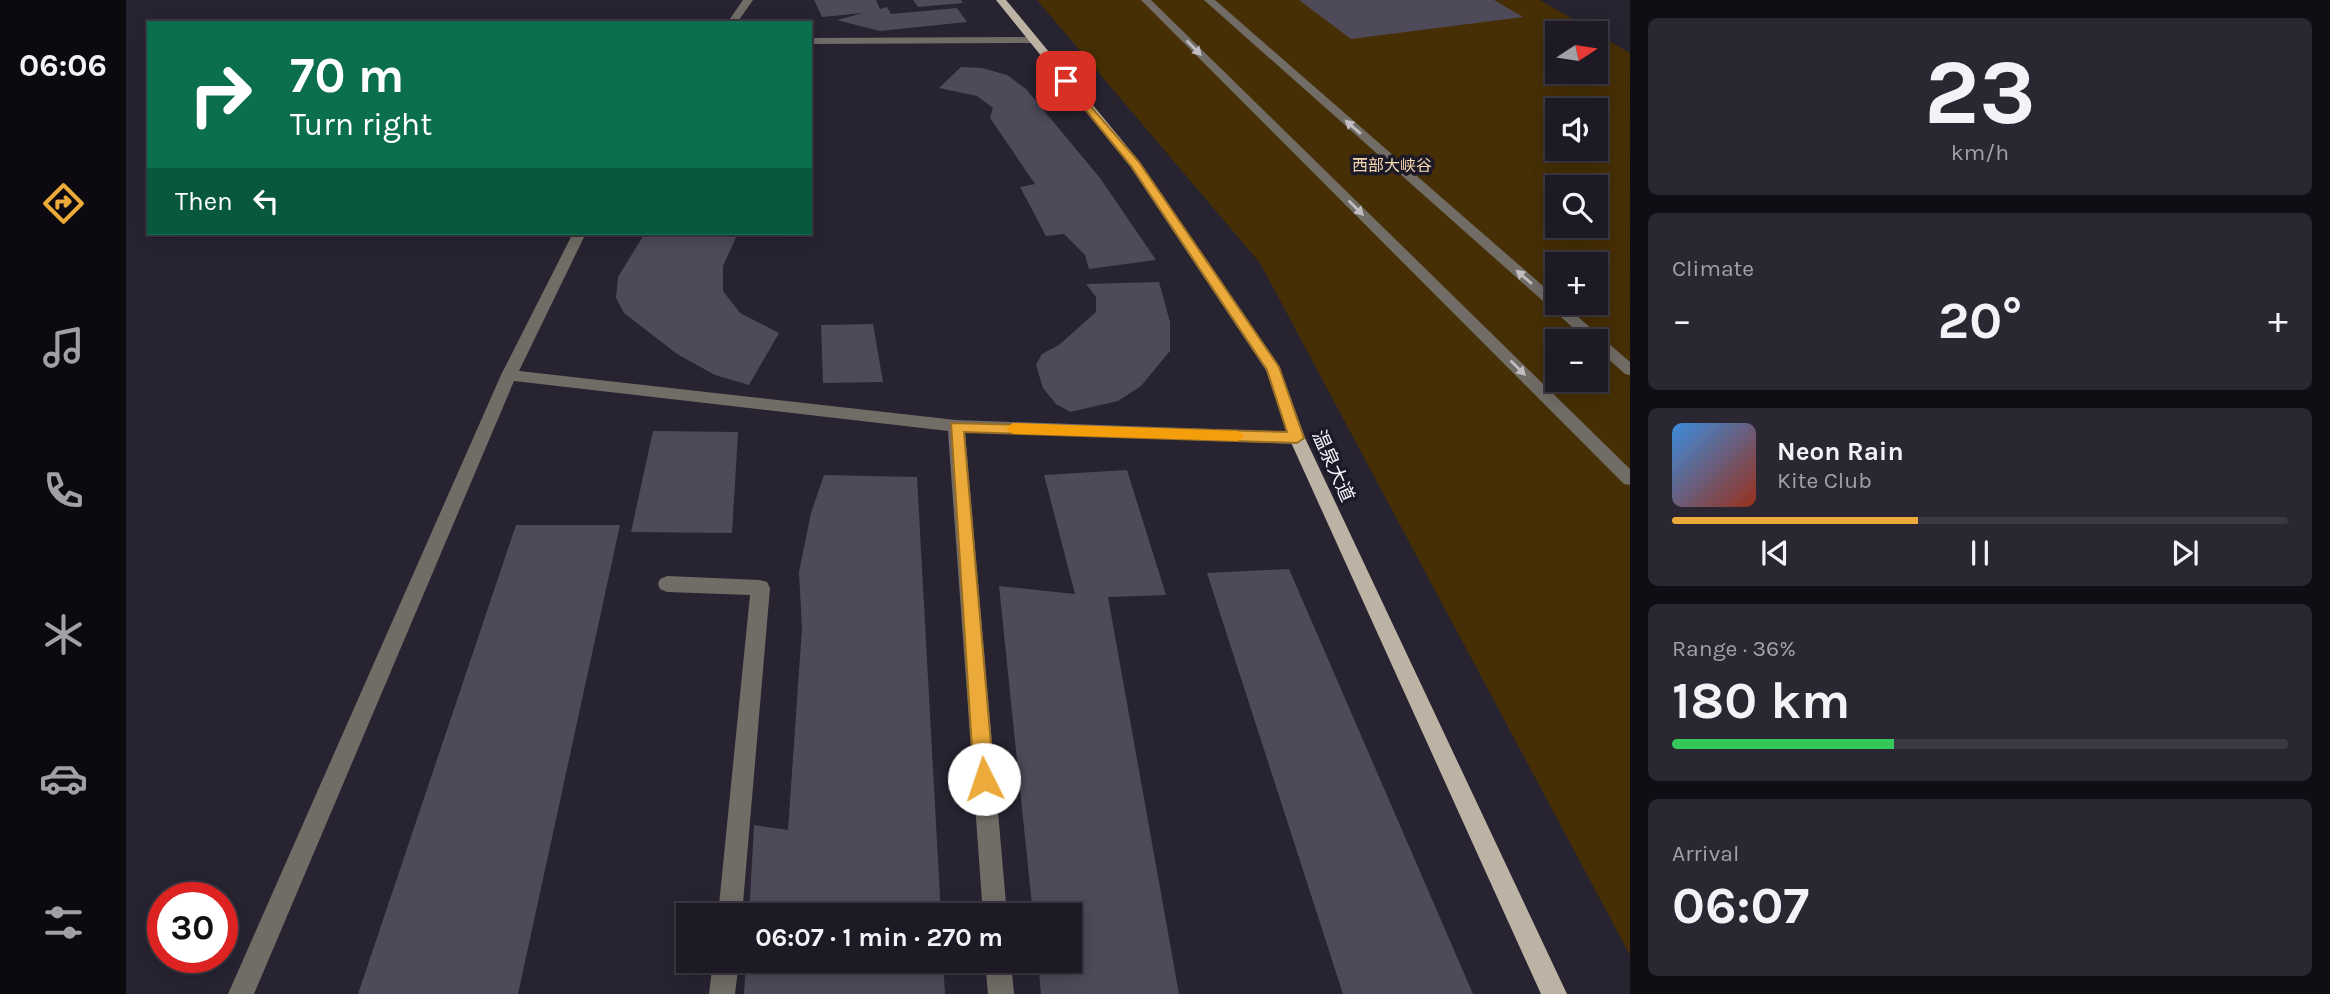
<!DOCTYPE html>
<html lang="en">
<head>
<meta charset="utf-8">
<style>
	:root { --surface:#1d1a25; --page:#2a2732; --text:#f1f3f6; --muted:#a0a1a7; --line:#3b3842; --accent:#ebaa39 }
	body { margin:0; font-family:Karla,"Noto Sans SC",sans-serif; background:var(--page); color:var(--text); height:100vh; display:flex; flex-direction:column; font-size:26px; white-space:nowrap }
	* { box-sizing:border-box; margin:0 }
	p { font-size:23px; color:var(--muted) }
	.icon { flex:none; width:38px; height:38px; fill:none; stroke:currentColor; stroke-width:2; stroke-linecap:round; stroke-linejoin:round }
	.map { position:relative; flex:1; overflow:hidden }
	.side { display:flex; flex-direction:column; gap:18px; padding:18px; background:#100e14; width:700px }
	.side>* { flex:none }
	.top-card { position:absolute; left:21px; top:21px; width:665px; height:214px; border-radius:0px; box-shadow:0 4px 18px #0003,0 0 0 2px var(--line); background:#0b6e4f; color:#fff; overflow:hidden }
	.needle { width:46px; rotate:78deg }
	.tools { position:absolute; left:1419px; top:21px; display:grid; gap:14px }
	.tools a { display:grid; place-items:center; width:63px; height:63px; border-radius:0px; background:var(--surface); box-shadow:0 4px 18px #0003,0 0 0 2px var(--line); font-size:35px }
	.speed { position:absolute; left:21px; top:882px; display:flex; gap:14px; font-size:35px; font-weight:700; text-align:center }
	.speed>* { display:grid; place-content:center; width:91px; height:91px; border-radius:50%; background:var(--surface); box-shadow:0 4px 18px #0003,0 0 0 2px var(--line); line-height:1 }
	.speed .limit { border:10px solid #d22; background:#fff; color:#111 }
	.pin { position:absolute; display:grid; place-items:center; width:60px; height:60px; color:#fff; margin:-30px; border-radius:14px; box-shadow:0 4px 10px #0006 }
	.me { position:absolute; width:77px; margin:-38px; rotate:356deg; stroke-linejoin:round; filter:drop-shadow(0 0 5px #0008) }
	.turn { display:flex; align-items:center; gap:24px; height:147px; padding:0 28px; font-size:32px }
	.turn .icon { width:91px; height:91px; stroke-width:2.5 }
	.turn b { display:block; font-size:49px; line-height:60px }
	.then { display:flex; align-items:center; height:66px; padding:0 28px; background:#0003; gap:14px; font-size:26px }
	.big { font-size:52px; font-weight:700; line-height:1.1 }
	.side .widget { flex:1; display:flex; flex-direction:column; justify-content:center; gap:10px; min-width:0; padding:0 24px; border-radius:10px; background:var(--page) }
	.side .dial { align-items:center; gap:0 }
	.dial b { font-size:91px; line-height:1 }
	.song { display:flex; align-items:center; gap:21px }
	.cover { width:84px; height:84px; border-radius:10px; background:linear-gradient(135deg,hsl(210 70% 55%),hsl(10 70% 35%)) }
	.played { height:7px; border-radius:4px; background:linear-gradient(90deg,var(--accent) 40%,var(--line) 40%) }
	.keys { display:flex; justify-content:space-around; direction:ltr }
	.heat { display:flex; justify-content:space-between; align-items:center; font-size:38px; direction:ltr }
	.charge { height:10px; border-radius:5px; background:linear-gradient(90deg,#34c759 36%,var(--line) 0) }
	.trip { position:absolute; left:550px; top:903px; width:406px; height:70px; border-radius:0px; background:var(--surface); box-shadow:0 4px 18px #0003,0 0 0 2px var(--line); font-weight:700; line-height:70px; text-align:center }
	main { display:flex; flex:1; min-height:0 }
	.menu { display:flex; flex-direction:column; width:126px; justify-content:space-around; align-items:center; background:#0c0a0f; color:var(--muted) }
	.menu .icon { width:49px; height:49px }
	.menu .on { color:var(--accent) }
	.menu b { font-size:32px; color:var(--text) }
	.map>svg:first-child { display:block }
</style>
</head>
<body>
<main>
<nav class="menu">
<b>06:06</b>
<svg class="icon on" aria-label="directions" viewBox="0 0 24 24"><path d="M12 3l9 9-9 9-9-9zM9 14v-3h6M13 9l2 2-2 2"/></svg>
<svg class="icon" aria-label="music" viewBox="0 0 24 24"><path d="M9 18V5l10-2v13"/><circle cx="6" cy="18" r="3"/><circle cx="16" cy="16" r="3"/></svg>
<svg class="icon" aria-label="phone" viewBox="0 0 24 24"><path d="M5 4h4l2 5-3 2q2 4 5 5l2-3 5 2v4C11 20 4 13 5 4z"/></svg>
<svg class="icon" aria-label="climate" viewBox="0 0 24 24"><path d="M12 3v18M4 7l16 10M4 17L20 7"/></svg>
<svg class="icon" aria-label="car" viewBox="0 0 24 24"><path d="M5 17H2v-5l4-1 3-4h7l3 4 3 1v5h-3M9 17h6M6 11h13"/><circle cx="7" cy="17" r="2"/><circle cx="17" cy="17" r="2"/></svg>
<svg class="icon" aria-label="filters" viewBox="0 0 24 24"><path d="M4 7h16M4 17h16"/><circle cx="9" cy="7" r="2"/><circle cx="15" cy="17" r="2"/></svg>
</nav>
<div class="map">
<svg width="1504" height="994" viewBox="0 0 1504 994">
	<rect width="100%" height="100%" fill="#272331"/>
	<path fill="#462f04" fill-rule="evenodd" d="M911 0H1414L1504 53V955L1134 263ZM1432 33H1470V72H1432ZM1432 110H1470V149H1432ZM1432 187H1470V226H1432ZM1432 264H1470V303H1432ZM1432 341H1470V380H1432Z"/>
	<path fill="#4e4a5a" d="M688 0H750L754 9 761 7 765 14 831 8 841 22 754 31 711 20 737 13 696 17Z
		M787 0H835L837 3 792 7Z
		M1173 0H1368L1397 17 1225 39Z
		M835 67 856 68 881 75 900 89 974 178 1030 260 963 269 959 255 938 234 920 236 894 187 909 184 864 118 867 108 851 96 813 88Z
		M519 233H612L597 266V291L614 313 653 333 623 385 589 375 551 354 498 313 490 298 492 277Z
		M1033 282 1044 322V351L1015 386 992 401 944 412 930 404 917 388 910 365 916 354 933 345 970 312V297L960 284Z
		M747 324 757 382 697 383 695 325Z
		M527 431 612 432 606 533 505 532Z
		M1001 470 1040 595 982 597 1053 994H915L912 961H943V915H907L873 586 949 594 918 475Z
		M698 475 791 477 815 915H623L628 825 662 830 676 628 673 572 685 513Z
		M390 525H494L392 994H232Z
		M1163 569 1347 994H1217L1081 573Z
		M620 961H817L819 994H618Z"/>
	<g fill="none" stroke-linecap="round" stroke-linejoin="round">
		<path fill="#716c66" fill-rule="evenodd" d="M617 0H627L611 23H601Z
			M1015 0H1025L1504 469V485L1498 484Z
			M1078 0H1089L1432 299V303H1436L1504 362V375L1499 374 1470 348V341H1462Z
			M684 38 906 37 911 40 906 43 684 44Z
			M447 233H460L393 371 830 420 1171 432 1179 438 1171 444 839 432 881 915H857L822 431 388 381 128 994H102L375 375Z
			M541 576 634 580 641 582 644 588 616 915H592L624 595 541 592 534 589 532 584 534 579Z
			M587 961H613L609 994H583Z
			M859 961H885L888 994H862Z"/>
		<path fill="#bdb3a5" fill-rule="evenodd" d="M870 0H880L1013 161 1153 366 1179 438 1441 994H1415L1163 438 1140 370 1004 166Z"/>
	</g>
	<defs><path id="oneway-solid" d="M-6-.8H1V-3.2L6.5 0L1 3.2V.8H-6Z" transform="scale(1.75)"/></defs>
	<g fill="#c1bdc1">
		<use href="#oneway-solid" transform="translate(1068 48) rotate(45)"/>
		<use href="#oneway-solid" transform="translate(1227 127) rotate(-139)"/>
		<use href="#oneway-solid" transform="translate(1230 208) rotate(45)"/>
		<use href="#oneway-solid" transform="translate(1398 277) rotate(-139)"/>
		<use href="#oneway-solid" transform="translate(1392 368) rotate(45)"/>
	</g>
	<path fill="#ebaa39" stroke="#996e25" stroke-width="2" d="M940 78 1013 162 1153 367 1178 438 1171 443 838 432 868 779 865 786 858 789 851 786 848 779 825 423 1161 432 1141 370 1005 166 936 81Z"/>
	<path fill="#f59e0b" d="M887 423 1112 431 1119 436 1112 441 887 434 880 428Z"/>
	<g text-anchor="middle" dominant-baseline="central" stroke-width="7" stroke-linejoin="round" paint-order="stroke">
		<g font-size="16" fill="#f6d9b1" stroke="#1d1a27">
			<text x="1266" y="165">西部大峡谷</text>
		</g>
		<g font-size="19" fill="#f6f3fd" stroke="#1d1a27">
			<text transform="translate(1207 466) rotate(66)">温泉大道</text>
		</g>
	</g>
</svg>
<div class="tools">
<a><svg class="needle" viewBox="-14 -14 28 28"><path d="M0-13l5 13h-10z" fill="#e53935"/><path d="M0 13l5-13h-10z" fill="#a0a1a7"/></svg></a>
<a><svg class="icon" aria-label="sound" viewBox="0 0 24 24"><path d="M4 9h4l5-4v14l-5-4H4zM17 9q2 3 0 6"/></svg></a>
<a><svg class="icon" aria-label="search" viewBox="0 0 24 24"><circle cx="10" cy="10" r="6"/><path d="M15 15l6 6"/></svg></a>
<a>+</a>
<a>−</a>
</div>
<div class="speed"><div class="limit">30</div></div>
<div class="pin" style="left:940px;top:81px;background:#d93025"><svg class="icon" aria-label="arrive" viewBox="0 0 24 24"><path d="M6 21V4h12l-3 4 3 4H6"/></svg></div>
<svg class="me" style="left:858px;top:779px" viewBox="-20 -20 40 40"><circle r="19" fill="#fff"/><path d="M0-13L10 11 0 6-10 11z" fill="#ebaa39"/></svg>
<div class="trip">06:07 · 1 min · 270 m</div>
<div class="top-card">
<div class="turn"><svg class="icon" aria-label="right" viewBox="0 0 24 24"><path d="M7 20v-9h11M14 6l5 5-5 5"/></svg><div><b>70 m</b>Turn right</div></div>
<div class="then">Then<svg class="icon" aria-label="left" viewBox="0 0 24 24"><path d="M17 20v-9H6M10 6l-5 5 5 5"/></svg></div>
</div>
</div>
<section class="side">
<div class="widget dial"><b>23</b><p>km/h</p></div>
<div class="widget"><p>Climate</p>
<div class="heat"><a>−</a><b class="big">20°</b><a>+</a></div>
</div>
<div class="widget">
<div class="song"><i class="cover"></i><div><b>Neon Rain</b><p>Kite Club</p></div></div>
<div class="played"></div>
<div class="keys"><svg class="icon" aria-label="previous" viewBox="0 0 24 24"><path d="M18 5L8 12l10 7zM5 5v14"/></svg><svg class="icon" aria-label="pause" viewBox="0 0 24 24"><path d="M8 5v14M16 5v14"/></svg><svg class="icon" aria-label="next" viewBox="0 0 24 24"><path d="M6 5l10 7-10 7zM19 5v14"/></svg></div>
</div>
<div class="widget"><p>Range · 36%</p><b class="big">180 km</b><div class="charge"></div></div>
<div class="widget"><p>Arrival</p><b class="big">06:07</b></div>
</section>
</main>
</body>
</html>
